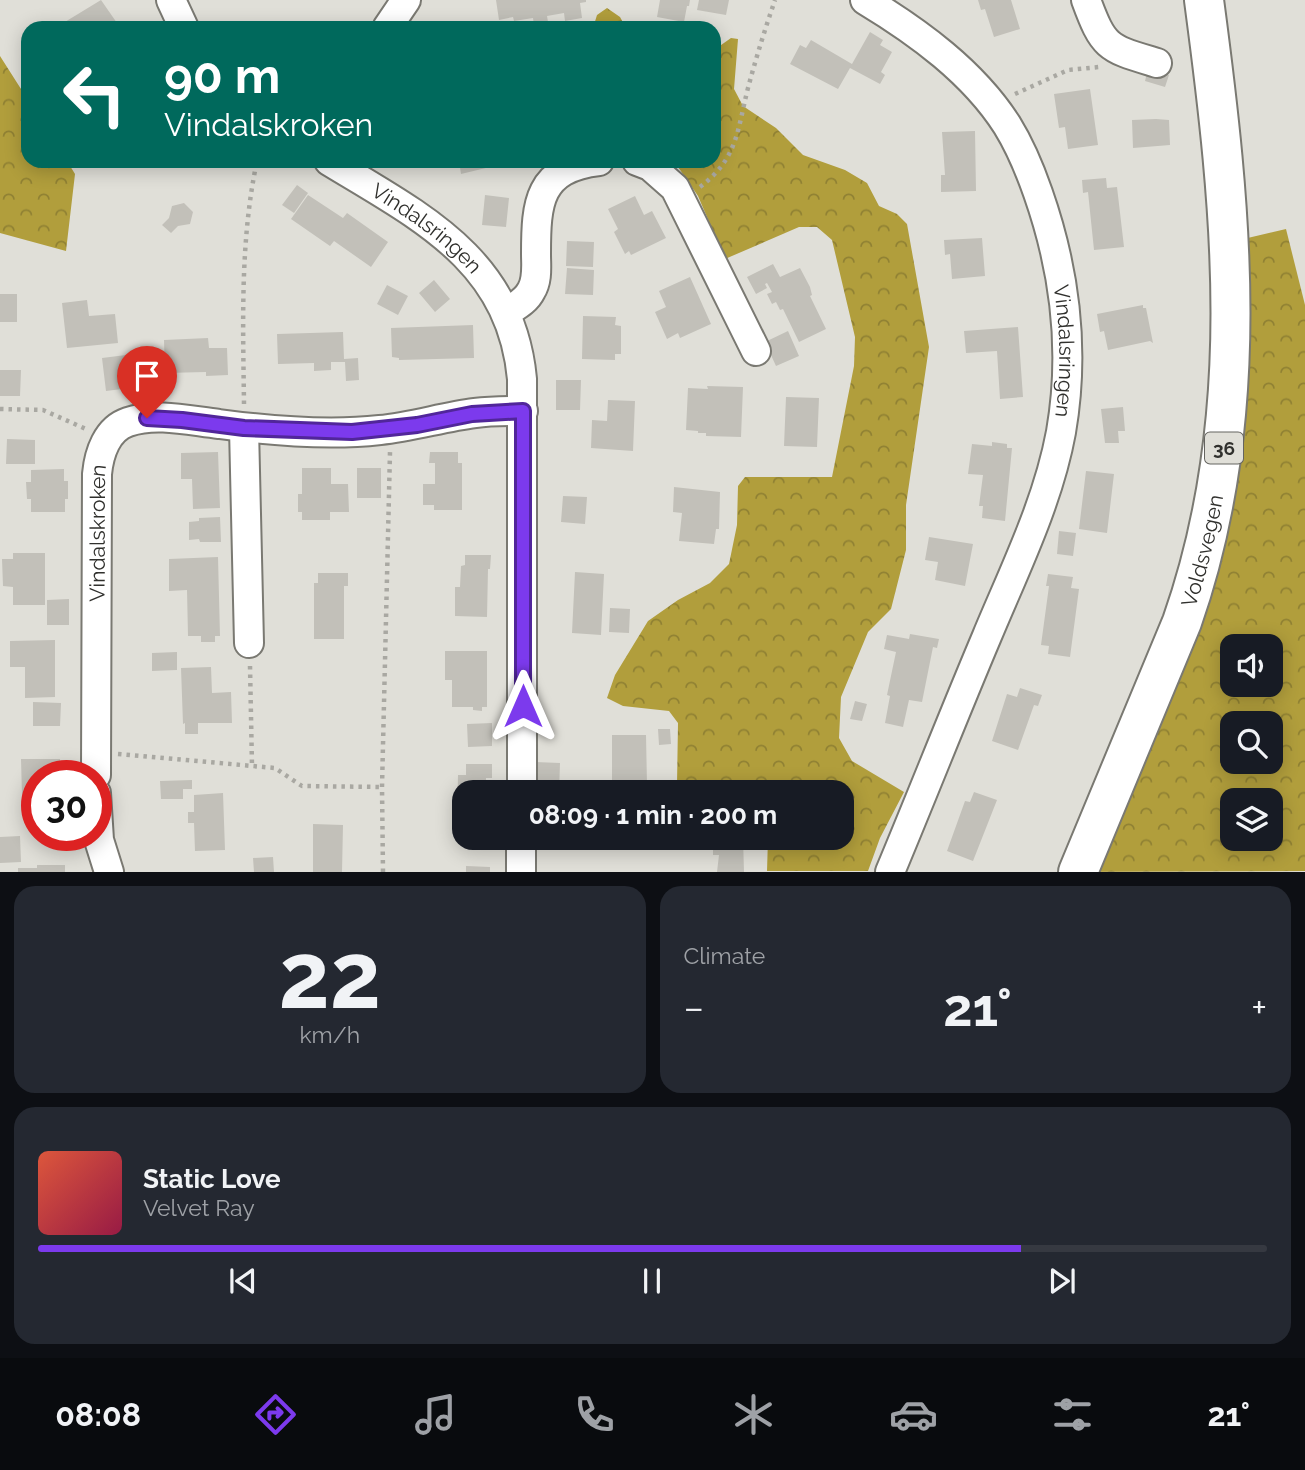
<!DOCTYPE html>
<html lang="en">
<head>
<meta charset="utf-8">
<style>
	:root { --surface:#171b24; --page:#242831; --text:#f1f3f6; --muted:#9ea1a6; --line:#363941; --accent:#7c3aed }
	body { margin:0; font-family:Raleway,sans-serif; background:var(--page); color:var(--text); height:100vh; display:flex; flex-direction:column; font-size:26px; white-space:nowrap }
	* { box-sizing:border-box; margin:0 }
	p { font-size:23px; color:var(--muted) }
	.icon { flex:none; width:38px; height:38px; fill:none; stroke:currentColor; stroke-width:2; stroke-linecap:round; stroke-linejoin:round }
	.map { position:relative; height:872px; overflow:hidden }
	.side { display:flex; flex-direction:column; gap:14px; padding:14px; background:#0d0f14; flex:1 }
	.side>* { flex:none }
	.guide { position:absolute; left:21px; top:21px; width:700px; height:147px; border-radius:21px; box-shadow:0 4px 18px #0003; background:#00695c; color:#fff; overflow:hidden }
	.buttons { position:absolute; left:1220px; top:634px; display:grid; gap:14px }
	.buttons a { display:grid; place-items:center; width:63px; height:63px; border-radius:14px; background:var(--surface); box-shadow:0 4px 18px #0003; font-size:35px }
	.speed { position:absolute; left:21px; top:760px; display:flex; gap:14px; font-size:35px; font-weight:700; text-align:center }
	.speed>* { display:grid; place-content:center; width:91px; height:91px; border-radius:50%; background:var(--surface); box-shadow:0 4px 18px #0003; line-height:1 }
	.speed .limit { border:10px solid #d22; background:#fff; color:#111 }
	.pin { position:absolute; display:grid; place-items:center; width:60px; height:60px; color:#fff; margin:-72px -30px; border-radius:50% 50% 50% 0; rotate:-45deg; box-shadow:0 0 7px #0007 }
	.pin .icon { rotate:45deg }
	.me { position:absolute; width:77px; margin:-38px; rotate:0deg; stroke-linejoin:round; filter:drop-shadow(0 0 5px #0008) }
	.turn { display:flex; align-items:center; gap:24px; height:147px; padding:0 28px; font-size:32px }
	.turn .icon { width:91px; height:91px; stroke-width:2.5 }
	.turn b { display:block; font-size:49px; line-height:60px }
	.big { font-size:52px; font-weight:700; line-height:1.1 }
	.side .tile { flex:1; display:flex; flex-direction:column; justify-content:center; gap:10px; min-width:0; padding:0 24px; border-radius:21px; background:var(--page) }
	.side .dial { align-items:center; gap:0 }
	.dial b { font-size:91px; line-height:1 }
	.song { display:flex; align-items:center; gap:21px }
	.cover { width:84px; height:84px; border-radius:10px; background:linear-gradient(135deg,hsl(10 70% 55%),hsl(340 70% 35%)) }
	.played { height:7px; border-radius:4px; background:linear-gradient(90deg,var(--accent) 80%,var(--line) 80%) }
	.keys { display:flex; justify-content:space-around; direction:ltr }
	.heat { display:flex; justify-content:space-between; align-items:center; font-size:38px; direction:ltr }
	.side .tiles { flex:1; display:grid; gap:14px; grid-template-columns:1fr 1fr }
	.tile:last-child { grid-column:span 2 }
	.trip { position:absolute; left:452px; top:780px; width:402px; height:70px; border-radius:21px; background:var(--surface); box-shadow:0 4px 18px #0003; font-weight:700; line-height:70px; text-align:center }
	.tab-bar { display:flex; height:112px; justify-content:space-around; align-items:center; background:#090b0e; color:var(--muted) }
	.tab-bar .icon { width:49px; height:49px }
	.tab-bar .current { color:var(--accent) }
	.tab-bar b { font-size:32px; color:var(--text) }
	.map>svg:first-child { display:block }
</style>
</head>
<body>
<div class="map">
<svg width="1305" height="872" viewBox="0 0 1305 872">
	<defs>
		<pattern id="forest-crowns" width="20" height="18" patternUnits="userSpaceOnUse" patternTransform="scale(1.75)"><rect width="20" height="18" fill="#b19e3c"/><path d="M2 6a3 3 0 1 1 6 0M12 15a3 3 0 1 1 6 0" fill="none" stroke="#908133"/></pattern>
	</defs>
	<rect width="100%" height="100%" fill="#e0dfd8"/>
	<path fill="url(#forest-crowns)" fill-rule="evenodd" d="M607 8 620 17 626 28H593L597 15Z
		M731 38 738 39 734 89 743 106 776 128 803 155 845 170 867 183 879 206 897 214 907 224 929 347 906 505V550L891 609 868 632 841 697 839 738 852 761 904 792 880 838 868 871H767L768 838H842V793H680L677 785 678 723 669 711 623 706 607 698 615 675 648 621 678 600 710 583 729 564 737 525 738 486 745 477H832L854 366 855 337 832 240 817 227H799L725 259 698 196 674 161H714V50Z
		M0 56 28 100V161H67L75 174 66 251 0 233Z
		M1286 229 1305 305V871L1061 872 1174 600 1212 442 1218 245ZM1232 646H1270V684H1232ZM1232 723H1270V761H1232ZM1232 800H1270V838H1232Z"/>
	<path fill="#c2c0b9" d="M101 0 117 23 109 28H55Z
		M496 0H586V2L580 3 582 18 565 21 564 13 547 16 548 22 534 25 533 18 514 21 513 17 499 20Z
		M660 0H690L689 6H687L684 22 657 17Z
		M699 0H729L726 15 697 10Z
		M978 0H1011L1020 29 994 37 985 9 981 10Z
		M870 32 883 40 880 45 892 52 881 72 885 75 880 84 850 68 838 89 790 64 800 45 806 48 811 40 852 64Z
		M1148 69 1169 75 1165 87 1145 81Z
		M1090 89 1098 145 1068 149 1065 127 1059 128 1054 94Z
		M1156 119 1169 120 1170 145 1133 148 1132 120Z
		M975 131 976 191 941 192V175H945L942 132Z
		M459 161H489L490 167 461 174Z
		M1106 178 1107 188 1117 187 1124 247 1094 250 1088 192 1083 193 1082 180Z
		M297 185 308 193 294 213 282 205Z
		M308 195 343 218 347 213 388 242 371 267 334 241 330 246 291 219Z
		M485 195 509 198 506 227 482 225Z
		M635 196 644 215 652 211 666 238 631 255 629 251 625 254 614 232 618 229 608 209Z
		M184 203 193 212 190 224 178 226 171 233 162 225 169 218 172 206Z
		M982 238 985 276 952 279 950 254 945 255 944 240Z
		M567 241 594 242 593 267 566 266Z
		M773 264 780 277 800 268 810 287 812 295 810 296 826 329 799 342 783 309 780 310 776 302 772 304 767 294 772 292 767 283 765 284 767 288 756 294 747 277Z
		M567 268 594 270 593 295 565 294Z
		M690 277 711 324 680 338 678 333 667 339 655 312 666 307 659 291Z
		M434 280 450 299 435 312 419 293Z
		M387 285 408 296 398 315 377 304Z
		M0 294H17V322H0Z
		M87 300 89 316 115 314 118 343 67 348 62 303Z
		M1143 305V308H1146L1153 343 1150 341 1108 350 1104 331 1100 332 1097 314Z
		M583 316 616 317 615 325 621 326V354H615V360L582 359Z
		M473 325 474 358 399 360V358L392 357 391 328Z
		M1018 327 1023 397 1000 399 997 351 966 353 964 331Z
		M788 331 799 356 776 366 765 342Z
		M343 332 344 359 358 358 359 380 346 381 345 362H331V370L314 371V363L278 364 277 334Z
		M208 338 209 348H227L228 375 206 376V372L165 373 164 340Z
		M126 355 130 388 106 391 102 358Z
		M0 370H21L20 396H0Z
		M556 380H581L580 410H556Z
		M707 386 743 387 741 437 706 436V433H698V431L686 430 688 388 708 389Z
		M786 397 819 398 817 447 784 446Z
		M608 400 635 401 633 451 591 448 592 420 607 421Z
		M1123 407 1125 431H1118L1119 443H1105L1101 409Z
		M7 439 35 440V464H6Z
		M992 442 1007 444V448H1012L1005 521 982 518 983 506H979L983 475 968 474 972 444 992 446Z
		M218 452 220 508 193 509 192 479H181V453Z
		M430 452H458V463H462V510H434V505H423V484H435V463H429Z
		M302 468H331V484H348L349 512H330V520H302V512H298V494H302Z
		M357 468H381V498H357Z
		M64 469V481H68V499H65V512H31V499H27L26 482H31V470Z
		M1086 471 1114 474 1107 533 1079 529Z
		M674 487 720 492 719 529H716L714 544 679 541 682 513 673 512Z
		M563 496 587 497 585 524 561 522Z
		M220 517 221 542H200L199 539 189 540V522L199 521V518Z
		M1059 531 1076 533 1073 556 1057 554Z
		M929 537 973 544 965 586 935 580 938 562 925 560Z
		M13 553H45V605H13V587L3 586 2 559H13Z
		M465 555H491L490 569H488L487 617 455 616V587H460L461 566 465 565Z
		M218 557 220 636H215V642H201V636H188L187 590 169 591V559Z
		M575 572 604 574 601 635 572 633Z
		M318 573H348V586H344V639H314V583H318Z
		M1048 574 1073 577 1071 588 1079 589 1070 657 1048 654 1049 646 1041 645 1049 586H1046Z
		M69 599V625H47V600Z
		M610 608 630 609 629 633 609 632Z
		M910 634 939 639 937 648 933 647 922 702 909 700 903 727 885 723 890 696 887 695 896 652 884 649 887 635 909 639Z
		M55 640V697L25 698V667H10V641Z
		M445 651H487V707H482V711L473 710V707H452V680H445Z
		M177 652V670L152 671V653Z
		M211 667 212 693 231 692 232 723H198V734H185V723L183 724 181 668Z
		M1020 688 1042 695 1038 706 1034 705 1018 750 992 741 1007 694 1017 697Z
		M855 701 867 704 862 721 850 719Z
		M33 702 61 703 60 726H33Z
		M492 723V746L468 747 467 724Z
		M658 729H670L671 744 659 745Z
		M612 735H646L647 784H612Z
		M21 759H60L61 775H37V795H22Z
		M535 762 560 763 559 793H534Z
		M466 764H492V778H486V793H464V824H457L458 775H466Z
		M192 780V789H183V799H161L160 781Z
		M974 792 997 800 973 861 947 851 965 801 970 802Z
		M223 793 225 850 195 851 194 823H188V812H194V795Z
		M313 824 343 825 342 872H313Z
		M20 836 21 862 0 863V837Z
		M687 838H743L744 872H717L719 855H713V846H687Z
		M273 857 274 872H254L253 858Z
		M37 865H65V872H18V868H37Z
		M466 866 490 867V872H466Z"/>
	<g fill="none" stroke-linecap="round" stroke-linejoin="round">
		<g stroke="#7a7972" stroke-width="32">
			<g id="minor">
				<path d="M171 0 184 28"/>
				<path id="s1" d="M865 0C918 32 973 72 1007 125 1020 146 1030 170 1038 193 1065 270 1075 351 1061 432 1048 503 1014 571 987 636 954 714 923 793 890 872"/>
				<path d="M1086 0C1104 49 1108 48 1157 63"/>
				<path d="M387 28 406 0"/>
				<path id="s2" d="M329 161C421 217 511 260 522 379V793"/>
				<path d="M637 161 650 166 675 188 756 351"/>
				<path d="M507 312C516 306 526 301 531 291 538 280 536 266 536 254 536 203 538 168 599 161"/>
				<path d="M244 428 249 643"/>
				<path id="s3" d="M96 775 97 474C99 453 107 429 128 422 156 412 191 421 219 424 271 431 327 436 380 430 412 427 443 417 475 413 491 411 507 411 523 411"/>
				<path d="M96 793 99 840 109 872"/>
				<path d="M521 872V838"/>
			</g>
		</g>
		<g stroke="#7a7972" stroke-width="42">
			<g id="highway">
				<path id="s4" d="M1078 872 1182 622C1254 417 1232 210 1204 0"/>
			</g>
		</g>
		<path stroke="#a9a8a2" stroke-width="4.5" stroke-dasharray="3.5 5" stroke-linecap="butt" d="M1015 94 1068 70 1099 67
			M700 187C738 158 737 131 748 88 756 58 765 29 775 0
			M244 404C243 323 240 240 257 161
			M0 409 43 410 86 429
			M250 666 252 766
			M118 754 275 768 302 786 382 787
			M383 872 382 787 390 452"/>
		<use href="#minor" stroke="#fff" stroke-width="28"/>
		<use href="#highway" stroke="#fff" stroke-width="38"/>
	</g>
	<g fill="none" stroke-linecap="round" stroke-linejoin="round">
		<g stroke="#51269a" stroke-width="18">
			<path id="route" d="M147 418 182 420 244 428 352 432 417 425 472 414 523 411V706"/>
		</g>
		<use href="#route" stroke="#7c3aed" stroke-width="12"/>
	</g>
	<g text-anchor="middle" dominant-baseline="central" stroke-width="5" stroke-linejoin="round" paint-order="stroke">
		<rect fill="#e0dfd8" stroke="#656460" stroke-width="2" x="1205" y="432.5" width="38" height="31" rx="5"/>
		<g font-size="19" font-weight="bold" fill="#30302d">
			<text x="1224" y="448">36</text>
		</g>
		<g font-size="21" fill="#30302d" stroke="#e0dfd8">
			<text stroke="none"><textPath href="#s2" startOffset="119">Vindalsringen</textPath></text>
			<text stroke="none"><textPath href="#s1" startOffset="427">Vindalsringen</textPath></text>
			<text stroke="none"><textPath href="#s3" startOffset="242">Vindalskroken</textPath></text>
			<text stroke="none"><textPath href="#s4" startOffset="345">Voldsvegen</textPath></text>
		</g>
	</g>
</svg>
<div class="buttons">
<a><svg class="icon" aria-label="sound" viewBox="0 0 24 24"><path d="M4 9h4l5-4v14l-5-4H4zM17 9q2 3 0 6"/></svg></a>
<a><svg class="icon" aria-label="search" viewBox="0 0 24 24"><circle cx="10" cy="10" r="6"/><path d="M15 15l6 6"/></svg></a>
<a><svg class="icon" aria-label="layers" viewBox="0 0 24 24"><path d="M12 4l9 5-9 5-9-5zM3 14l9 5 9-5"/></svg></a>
</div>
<div class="speed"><div class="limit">30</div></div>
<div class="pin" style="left:147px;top:418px;background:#d93025"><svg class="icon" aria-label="arrive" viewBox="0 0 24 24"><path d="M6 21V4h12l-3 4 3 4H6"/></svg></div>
<svg class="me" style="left:523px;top:706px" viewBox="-20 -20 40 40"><path d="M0-17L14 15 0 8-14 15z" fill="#7c3aed" stroke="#fff" stroke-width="4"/></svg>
<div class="trip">08:09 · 1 min · 200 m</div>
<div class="guide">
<div class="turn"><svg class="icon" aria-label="left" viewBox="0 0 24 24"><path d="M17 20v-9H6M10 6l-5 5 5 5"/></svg><div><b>90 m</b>Vindalskroken</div></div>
</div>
</div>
<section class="side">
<div class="tiles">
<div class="tile dial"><b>22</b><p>km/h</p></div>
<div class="tile"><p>Climate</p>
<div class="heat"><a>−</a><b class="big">21°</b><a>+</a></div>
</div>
<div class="tile">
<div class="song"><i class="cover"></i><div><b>Static Love</b><p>Velvet Ray</p></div></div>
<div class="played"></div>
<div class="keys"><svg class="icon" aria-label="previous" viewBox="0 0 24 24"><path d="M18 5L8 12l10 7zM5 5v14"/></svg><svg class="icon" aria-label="pause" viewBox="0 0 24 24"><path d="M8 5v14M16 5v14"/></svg><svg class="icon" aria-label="next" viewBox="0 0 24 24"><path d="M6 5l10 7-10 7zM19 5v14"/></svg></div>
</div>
</div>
</section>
<nav class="tab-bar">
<b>08:08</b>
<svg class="icon current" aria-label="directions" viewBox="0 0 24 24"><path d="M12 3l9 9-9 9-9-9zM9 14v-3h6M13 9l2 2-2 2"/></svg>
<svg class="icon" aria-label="music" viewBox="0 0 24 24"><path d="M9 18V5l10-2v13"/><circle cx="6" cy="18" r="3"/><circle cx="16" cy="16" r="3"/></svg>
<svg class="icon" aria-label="phone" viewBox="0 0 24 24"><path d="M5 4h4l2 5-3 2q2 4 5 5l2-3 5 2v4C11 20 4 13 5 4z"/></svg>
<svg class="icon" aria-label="climate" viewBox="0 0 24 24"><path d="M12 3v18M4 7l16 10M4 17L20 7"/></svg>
<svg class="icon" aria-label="car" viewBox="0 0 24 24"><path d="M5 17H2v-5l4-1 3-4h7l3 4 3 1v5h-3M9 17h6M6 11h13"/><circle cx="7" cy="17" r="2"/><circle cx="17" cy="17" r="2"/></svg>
<svg class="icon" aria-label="filters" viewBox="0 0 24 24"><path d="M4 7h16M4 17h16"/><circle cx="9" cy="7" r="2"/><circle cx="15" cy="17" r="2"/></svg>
<b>21°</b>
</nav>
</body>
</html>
